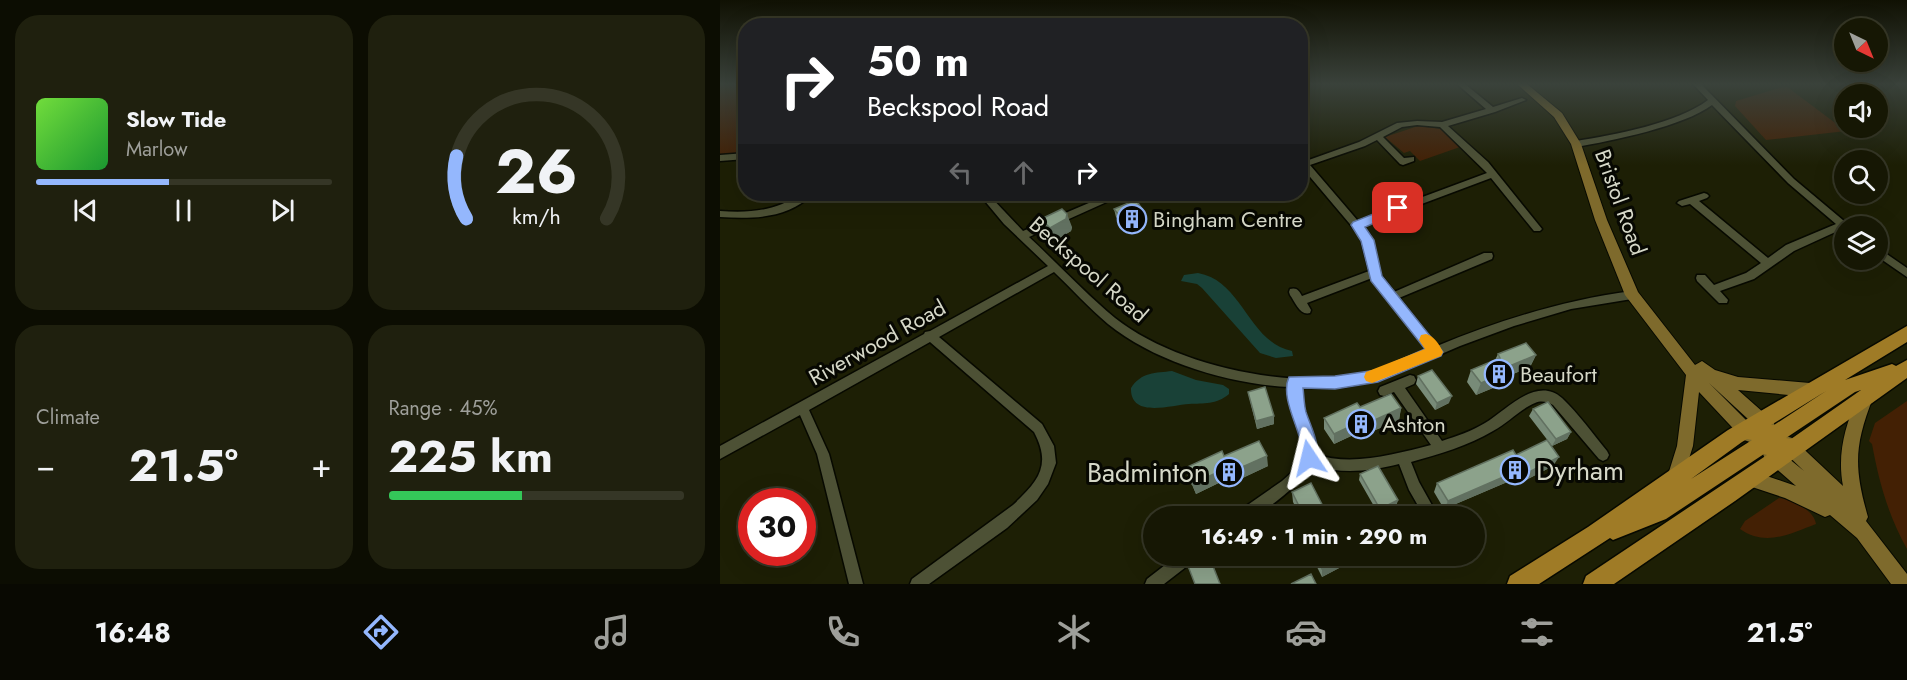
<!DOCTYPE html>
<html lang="en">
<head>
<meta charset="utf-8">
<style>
	:root { --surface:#161704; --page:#1f200e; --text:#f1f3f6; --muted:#9e9f9a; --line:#353626; --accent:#94b7fd }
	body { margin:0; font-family:Jost,sans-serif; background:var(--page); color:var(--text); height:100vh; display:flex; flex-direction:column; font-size:22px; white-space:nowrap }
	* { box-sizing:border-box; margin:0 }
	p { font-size:20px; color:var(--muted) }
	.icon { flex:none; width:33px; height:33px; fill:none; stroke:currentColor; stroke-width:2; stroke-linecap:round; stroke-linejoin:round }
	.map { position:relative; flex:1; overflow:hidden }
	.drawer { display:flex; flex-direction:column; gap:15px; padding:15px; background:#0c0d02; width:720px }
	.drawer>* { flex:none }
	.hud { position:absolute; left:18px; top:18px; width:570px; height:183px; border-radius:24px; box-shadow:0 6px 24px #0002,0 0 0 2px var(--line); background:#202124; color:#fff; overflow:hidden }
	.needle { width:39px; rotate:137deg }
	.fabs { position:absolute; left:1114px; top:18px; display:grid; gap:12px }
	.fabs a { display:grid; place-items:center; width:54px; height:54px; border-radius:50%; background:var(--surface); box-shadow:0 6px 24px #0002,0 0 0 2px var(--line); font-size:30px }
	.speed { position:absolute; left:18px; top:488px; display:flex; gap:12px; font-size:30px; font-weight:700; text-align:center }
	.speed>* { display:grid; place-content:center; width:78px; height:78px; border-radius:50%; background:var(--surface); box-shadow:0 6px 24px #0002,0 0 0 2px var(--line); line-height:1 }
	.speed .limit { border:9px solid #d22; background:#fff; color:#111 }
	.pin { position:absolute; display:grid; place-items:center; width:51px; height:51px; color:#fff; margin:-26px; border-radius:12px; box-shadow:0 3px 9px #0006 }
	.me { position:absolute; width:66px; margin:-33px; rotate:350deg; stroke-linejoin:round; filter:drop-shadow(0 0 4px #0008) }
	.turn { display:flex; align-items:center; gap:21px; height:126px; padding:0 30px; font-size:27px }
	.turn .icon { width:78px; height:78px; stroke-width:2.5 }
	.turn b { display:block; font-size:42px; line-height:51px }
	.lanes { display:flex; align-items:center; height:57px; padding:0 30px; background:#0003; justify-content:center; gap:30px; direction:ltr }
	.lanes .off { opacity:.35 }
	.big { font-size:45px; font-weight:700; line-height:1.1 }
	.drawer .widget { flex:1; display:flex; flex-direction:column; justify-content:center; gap:9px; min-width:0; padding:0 21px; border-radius:24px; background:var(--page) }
	.drawer .dial { align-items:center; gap:0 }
	.dial svg { height:156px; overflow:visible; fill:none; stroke:var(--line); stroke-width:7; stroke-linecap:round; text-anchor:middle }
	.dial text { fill:var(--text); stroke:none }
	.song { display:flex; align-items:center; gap:18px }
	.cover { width:72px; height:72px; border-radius:9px; background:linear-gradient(135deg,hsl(100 70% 55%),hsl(130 70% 35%)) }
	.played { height:6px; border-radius:3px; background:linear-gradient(90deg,var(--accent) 45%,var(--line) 45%) }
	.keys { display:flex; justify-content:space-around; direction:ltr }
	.heat { display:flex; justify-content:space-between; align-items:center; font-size:33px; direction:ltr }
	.charge { height:9px; border-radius:4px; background:linear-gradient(90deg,#34c759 45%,var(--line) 0) }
	.drawer .tiles { flex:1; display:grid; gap:15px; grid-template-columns:repeat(2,1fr) }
	.trip { position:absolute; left:423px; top:506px; width:342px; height:60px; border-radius:30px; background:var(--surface); box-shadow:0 6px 24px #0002,0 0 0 2px var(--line); font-weight:700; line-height:60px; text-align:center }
	.menu { display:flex; height:96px; justify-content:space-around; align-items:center; background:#090902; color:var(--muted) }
	.menu .icon { width:42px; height:42px }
	.menu .active { color:var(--accent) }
	.menu b { font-size:27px; color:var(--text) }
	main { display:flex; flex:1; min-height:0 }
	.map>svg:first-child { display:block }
</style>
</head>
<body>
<main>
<section class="drawer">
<div class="tiles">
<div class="widget">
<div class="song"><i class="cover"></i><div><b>Slow Tide</b><p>Marlow</p></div></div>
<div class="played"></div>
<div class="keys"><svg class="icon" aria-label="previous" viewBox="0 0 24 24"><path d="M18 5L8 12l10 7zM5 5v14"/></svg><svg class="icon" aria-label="pause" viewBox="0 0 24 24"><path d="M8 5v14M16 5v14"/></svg><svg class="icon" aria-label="next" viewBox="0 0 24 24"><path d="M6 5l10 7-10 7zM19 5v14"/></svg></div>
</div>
<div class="widget dial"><svg viewBox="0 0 100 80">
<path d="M14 69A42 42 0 1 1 86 69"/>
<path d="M14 69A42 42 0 0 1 9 37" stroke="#94b7fd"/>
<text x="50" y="56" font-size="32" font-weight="700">26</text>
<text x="50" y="72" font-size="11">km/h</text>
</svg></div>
<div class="widget"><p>Climate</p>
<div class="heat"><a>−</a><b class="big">21.5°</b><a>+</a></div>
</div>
<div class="widget"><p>Range · 45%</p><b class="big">225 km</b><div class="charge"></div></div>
</div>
</section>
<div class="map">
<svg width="1187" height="584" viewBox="0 0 1187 584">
	<rect width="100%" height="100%" fill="#1d1f05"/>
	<path fill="#432004" d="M0 84H25V154L0 156Z
		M1066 86 1126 131 1046 140 1015 106 1016 101Z
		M698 126 721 129 740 147 700 161 690 151 684 153 665 137Z
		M1187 401V549C1168 515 1159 482 1152 444L1149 441 1155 423Z
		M1059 498C1073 500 1094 510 1096 524 1069 534 1046 547 1020 529L1025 521Z"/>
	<path fill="#194137" d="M478 273C523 281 528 342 572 351L573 356 556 358 540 353 482 288 477 284 461 281 464 275Z
		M452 371 476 380 503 385 509 389V394C496 405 484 403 469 404 451 405 410 419 411 388 421 372 436 373 452 371Z"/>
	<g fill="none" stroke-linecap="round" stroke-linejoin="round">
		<g stroke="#070900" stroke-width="3">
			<path id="minor" d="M737 84H745L773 107 802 98 806 100 775 112 728 126 768 162 822 229 820 231H814L771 178 643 226 650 235 660 274 674 292 764 253H772L773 256 772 259 679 298 717 346C780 320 844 300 912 291L916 292 917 295 916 298 912 299 851 309 794 326 740 346 661 380 624 387 581 388 584 410 595 443V454C631 467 675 454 711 445L674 392 664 396 660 395 658 391 660 387 690 375 694 376 696 380 694 384 685 388 722 441C737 436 752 431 765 423 786 411 816 375 842 398 858 413 873 434 887 451L889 455 887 459 883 461 879 459 833 405C827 402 822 400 815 403 800 409 788 423 773 431 748 446 719 454 691 462L699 482 718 516H704L689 490 679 464C651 471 621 475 593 465 589 476 548 510 536 515 531 517 523 516 517 516L519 511 562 481 581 464 583 458V443L572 410 569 387C509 384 435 362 388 324 369 308 352 289 334 272L219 337 322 424 334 446 336 463 328 484 317 500 287 528 209 584H190L192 579 293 505C318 481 332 466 314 432L210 342 89 410 109 454 143 584H129L97 454 80 415 0 459V446L204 334 205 332 210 331 328 266 284 224 259 194H268L303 231 390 194H401L400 196 309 237C337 263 366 294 395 318 458 368 584 394 661 370 676 365 692 356 707 350L652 278 587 303 591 310 590 313C580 316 575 302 570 295L569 292 570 289C577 287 579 291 582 296L649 271 640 236 580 165V156L586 161 639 142 677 123 697 121 722 122 766 109ZM697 125 720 127 767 173 638 221 590 165 645 146 657 140 680 164 683 165 694 161V157L684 158 663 137 682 127Z
				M973 84H981L1074 179 1130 226H1125V230L1122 229 1074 251 1034 279 1000 291 1008 300 1007 303H999L977 281 976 278 977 275H985L994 285 1026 273 1041 263 970 204 962 206 957 203 959 201 984 193 987 194 989 196 987 198 979 201 1048 258 1066 245 1116 224 1068 183 992 105C964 126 892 141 856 147L852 144 856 141C894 135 958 123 988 100Z
				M26 153V159L0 161V155Z
				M81 194H92C69 219 31 219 0 217V211C31 213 55 211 81 194Z
				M1158 248 1187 268V277L1158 257Z
				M458 555H477L475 560 444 584H425L427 579Z"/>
		</g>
		<g stroke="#070900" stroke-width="2">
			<path id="major" d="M797 84H807L842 113 861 144 887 220 918 292 975 365 982 361 995 370 1018 377 1090 383 1095 385 1098 390 1095 395 1090 397 1018 390 1053 421 1055 426 1053 431 1047 433 1041 431 989 383 1036 430 1038 435 1036 440 1030 442 1024 440 979 392 973 446 961 484 955 486 949 484 947 478 957 446 966 375 905 295 875 220 851 144 834 117Z
				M1145 391 1150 393 1153 398C1134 446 1134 468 1148 517L1146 521 1187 574V584H1171L1137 538 1110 515 1105 517 1065 498 1023 484 1021 478 1023 472 1029 470 1076 486 1045 459 1043 454 1045 449 1051 446 1057 449 1084 471 1060 448 1058 443 1060 438 1066 436 1072 438 1123 486C1117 454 1125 427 1137 398L1140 393Z"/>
		</g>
		<g stroke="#070900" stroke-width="3">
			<path id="highway" d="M1187 326V342L1125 380 1172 364 1176 366 1187 360V378L1015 501 894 584H863L866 576 1047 455 1044 454 946 519 893 540 890 538 819 584H787L790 576 868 527 1008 430ZM1141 390 1071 439 1066 438 1135 392ZM1106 391 1054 425H1051ZM1027 439 1032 440 971 479 1022 442Z"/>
		</g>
		<use href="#minor" fill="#4d5135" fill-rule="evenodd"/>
		<use href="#major" fill="#7e6a2c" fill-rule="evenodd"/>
		<use href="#highway" fill="#9f7b26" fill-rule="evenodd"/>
	</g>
	<path fill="#788b78" d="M394 209 426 221 405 228 396 217Z
		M321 219 352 227 351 231 336 240 326 232Z
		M778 354 816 355 810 367 788 376 785 383 756 395 747 382 751 370 775 360Z
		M698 376 729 403 715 410 696 384Z
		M528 392 554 416V424L537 429Z
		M640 407 681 408 679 420 646 434 644 430 614 444 604 429V418Z
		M813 409 851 432 847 439 832 446 809 416Z
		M796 455 833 466 802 482 799 477 724 509 714 492 717 483Z
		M504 456 548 466 514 482 511 477 476 494 465 468Z
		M640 474 678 500 676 506 659 515 639 480Z
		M572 492 608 516H580L573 502Z
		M591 555H620L621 567 602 577Z"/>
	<path fill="#627161" d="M424 212 426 221 405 228 403 220Z
		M347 214 352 227 351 231 336 240 330 228Z
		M816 355 810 367 788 376 785 383 756 395 761 383 787 367Z
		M732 396 729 403 715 410 717 403Z
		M681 408 679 420 646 434 648 423Z
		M554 416V424L537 429 536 421Z
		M646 419 644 430 614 444V434Z
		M851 432 847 439 832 446 836 439Z
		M547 456 548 466 514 482 511 472Z
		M839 457 833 466 802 482 807 473Z
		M509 467 511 477 476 494 472 484Z
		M804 468 799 477 724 509 728 501Z
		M678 500 676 506 659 515 660 509Z
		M622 558 621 567 602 577V569Z"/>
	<path fill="#8ca28b" stroke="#627161" stroke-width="1.5" d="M416 200 424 212 403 220 394 209Z
		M342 209 347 214 346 219 330 228 321 219Z
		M806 343 816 355 787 367 790 371 761 383 751 370 780 358 778 354Z
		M712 370 732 396 717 403 698 376Z
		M545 387 554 416 536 421 528 392Z
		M671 394 681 408 648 423 646 419 614 434 604 418 637 403 640 407Z
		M828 402 851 432 836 439 813 409Z
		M827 440 839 457 807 473 804 468 728 501 717 483 793 450 796 455Z
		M539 441 547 456 511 472 509 467 472 484 465 468 502 451 504 456Z
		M658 466 678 500 660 509 640 474Z
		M591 483 608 516H584L572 492Z
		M595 555H620L622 558 602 569Z
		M489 556 500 584H475L468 566Z
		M591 574 596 584H571Z"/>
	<linearGradient id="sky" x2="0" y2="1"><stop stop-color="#101103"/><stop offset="0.51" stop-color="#3a423b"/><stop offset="1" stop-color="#3a423b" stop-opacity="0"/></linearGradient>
	<rect width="1187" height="165" fill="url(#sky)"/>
	<path fill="#94b7fd" stroke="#6077a4" stroke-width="1.5" d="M678 204 684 208 683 211 645 227 654 240 662 276 723 352 721 356 658 382 615 389 583 388C584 396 584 405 586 412 591 428 602 446 595 463L589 465 583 463C580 456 582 451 581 444 578 425 560 396 569 377L615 376 657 370 705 349 651 281 641 241 631 225 633 222Z"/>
	<path fill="#f59e0b" d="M706 334C714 336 719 344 723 352L721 356 652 383 646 381 644 377 646 372 705 349 699 340 701 335Z"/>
	<defs>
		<g id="building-ring" transform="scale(1.5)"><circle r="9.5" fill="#070802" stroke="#94b7fd" stroke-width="1.5"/><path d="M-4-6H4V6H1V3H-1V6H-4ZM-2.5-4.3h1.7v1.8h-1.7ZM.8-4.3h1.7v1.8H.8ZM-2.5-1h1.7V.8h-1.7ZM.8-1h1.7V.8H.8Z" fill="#94b7fd"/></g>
	</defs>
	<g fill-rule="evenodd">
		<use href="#building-ring" x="412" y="219"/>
		<use href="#building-ring" x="779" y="374"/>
		<use href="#building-ring" x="641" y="424"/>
		<use href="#building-ring" x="795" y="470"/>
		<use href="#building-ring" x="509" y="472"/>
	</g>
	<g text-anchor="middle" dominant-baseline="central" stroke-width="6" stroke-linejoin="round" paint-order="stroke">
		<g font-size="22" fill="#d6d8c8" stroke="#070802">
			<text transform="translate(901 202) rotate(70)">Bristol Road</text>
			<text transform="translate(369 269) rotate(41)">Beckspool Road</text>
			<text transform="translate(157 342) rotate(-29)">Riverwood Road</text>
		</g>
		<g font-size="22" fill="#d6d8c8" stroke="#070802" text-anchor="start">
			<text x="433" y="219">Bingham Centre</text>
			<text x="800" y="374">Beaufort</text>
			<text x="662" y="424">Ashton</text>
		</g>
		<g font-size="27" fill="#d6d8c8" stroke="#070802" text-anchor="start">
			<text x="816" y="470">Dyrham</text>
			<text x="488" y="472" text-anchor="end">Badminton</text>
		</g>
	</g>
</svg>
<div class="fabs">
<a><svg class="needle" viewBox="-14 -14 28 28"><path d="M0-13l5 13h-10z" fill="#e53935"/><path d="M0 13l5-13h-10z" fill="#9e9f9a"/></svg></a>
<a><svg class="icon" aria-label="sound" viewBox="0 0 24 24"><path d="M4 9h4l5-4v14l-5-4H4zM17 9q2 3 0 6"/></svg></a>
<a><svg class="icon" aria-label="search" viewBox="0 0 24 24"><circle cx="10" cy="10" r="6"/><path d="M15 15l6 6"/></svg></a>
<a><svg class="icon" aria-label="layers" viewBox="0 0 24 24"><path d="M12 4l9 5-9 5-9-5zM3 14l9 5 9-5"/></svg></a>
</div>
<div class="speed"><div class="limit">30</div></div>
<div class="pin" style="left:678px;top:208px;background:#d93025"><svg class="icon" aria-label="arrive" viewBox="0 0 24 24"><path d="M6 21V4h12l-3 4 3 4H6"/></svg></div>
<svg class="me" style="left:589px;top:458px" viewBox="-20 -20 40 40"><path d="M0-17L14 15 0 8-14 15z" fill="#94b7fd" stroke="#fff" stroke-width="4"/></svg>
<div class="trip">16:49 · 1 min · 290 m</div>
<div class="hud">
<div class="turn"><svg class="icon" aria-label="right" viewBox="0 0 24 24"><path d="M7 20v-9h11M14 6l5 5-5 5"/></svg><div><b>50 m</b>Beckspool Road</div></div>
<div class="lanes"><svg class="icon off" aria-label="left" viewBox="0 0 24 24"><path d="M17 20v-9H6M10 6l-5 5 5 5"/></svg><svg class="icon off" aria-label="ahead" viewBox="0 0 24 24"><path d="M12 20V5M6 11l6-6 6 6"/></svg><svg class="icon" aria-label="right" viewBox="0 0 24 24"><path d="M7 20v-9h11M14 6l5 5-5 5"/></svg></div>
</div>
</div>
</main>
<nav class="menu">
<b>16:48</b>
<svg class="icon active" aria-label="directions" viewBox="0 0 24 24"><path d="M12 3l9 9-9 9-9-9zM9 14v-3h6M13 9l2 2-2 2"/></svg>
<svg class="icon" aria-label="music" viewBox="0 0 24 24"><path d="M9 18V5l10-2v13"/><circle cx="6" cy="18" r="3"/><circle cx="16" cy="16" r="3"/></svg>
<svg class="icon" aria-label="phone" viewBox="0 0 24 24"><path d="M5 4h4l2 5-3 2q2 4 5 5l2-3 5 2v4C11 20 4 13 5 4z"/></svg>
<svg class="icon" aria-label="climate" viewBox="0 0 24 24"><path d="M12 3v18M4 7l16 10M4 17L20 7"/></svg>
<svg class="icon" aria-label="car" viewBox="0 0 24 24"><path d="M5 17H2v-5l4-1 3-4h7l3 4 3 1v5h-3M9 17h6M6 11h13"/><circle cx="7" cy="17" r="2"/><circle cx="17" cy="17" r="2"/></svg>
<svg class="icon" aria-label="filters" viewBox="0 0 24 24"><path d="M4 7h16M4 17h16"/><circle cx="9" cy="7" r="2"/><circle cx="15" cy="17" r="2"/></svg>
<b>21.5°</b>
</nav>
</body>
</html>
